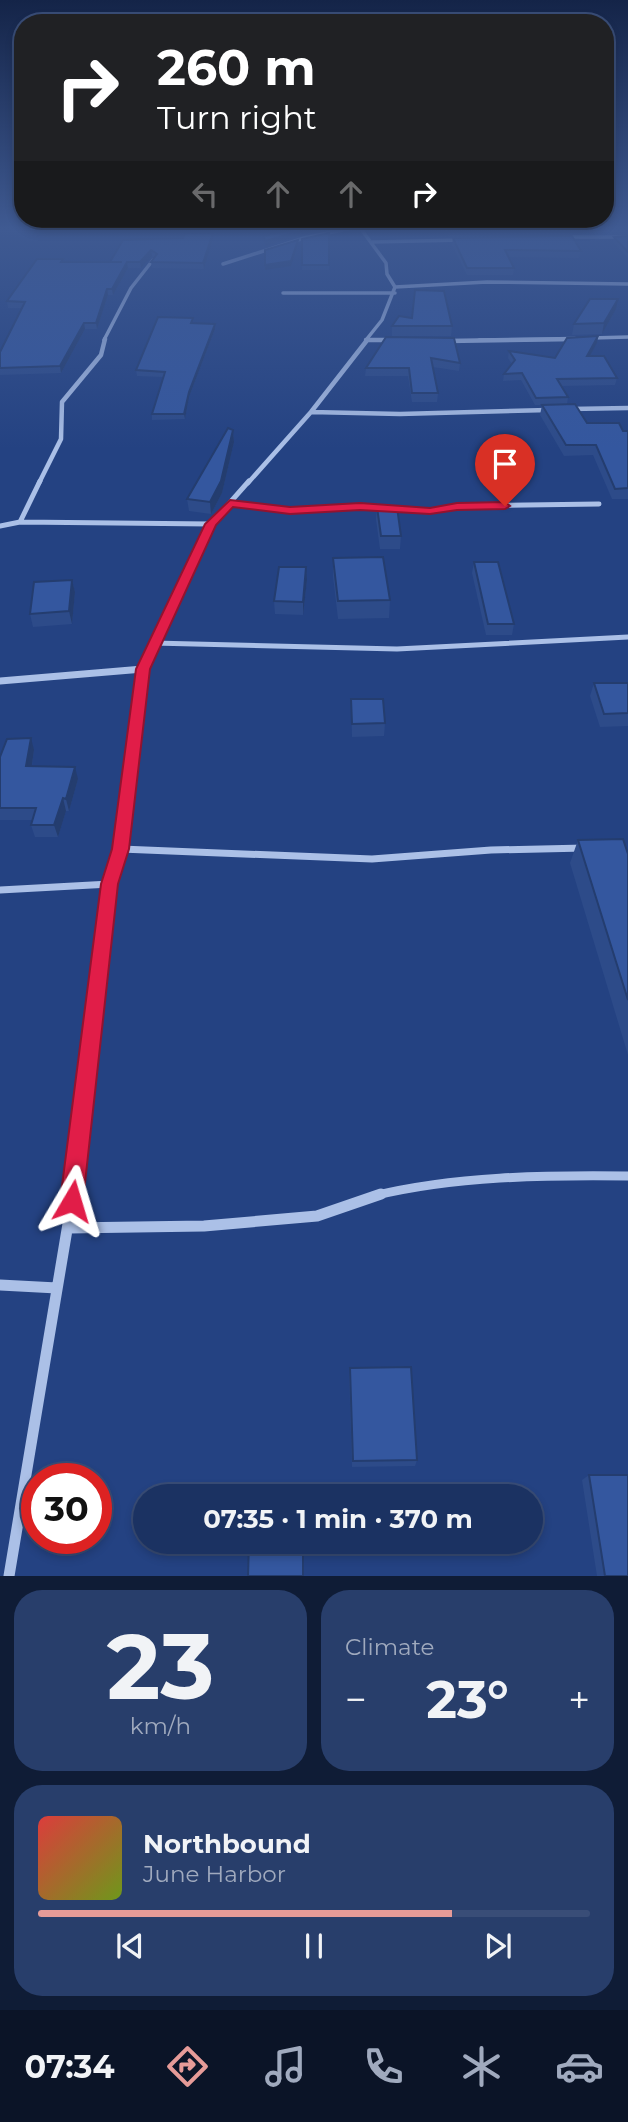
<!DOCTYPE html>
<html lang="en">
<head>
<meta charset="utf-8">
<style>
	:root { --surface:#1b3262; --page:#283e6b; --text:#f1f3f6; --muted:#a0aabe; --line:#394d77; --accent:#e69b98 }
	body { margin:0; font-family:Montserrat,sans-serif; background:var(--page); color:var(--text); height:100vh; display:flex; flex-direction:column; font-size:26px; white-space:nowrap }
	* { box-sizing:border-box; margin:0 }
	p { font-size:23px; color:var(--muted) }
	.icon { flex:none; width:38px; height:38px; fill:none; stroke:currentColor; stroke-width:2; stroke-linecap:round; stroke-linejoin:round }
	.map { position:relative; height:1576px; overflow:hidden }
	.details { display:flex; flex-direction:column; gap:14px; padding:14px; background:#0f1c36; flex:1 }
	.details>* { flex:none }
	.banner { position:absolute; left:14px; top:14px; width:600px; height:214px; border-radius:28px; box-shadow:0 4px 10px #0003,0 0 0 2px var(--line); background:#202124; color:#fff; overflow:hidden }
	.speed { position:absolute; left:21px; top:1463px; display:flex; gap:14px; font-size:35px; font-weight:700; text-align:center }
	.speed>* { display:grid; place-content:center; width:91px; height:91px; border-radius:50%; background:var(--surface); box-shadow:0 4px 10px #0003,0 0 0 2px var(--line); line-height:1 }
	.speed .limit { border:10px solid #d22; background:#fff; color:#111 }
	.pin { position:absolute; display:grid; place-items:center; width:60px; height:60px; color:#fff; margin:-72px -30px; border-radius:50% 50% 50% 0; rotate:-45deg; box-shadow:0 0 7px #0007 }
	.pin .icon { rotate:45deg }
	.me { position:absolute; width:77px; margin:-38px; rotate:7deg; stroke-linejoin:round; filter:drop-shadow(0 0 5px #0008) }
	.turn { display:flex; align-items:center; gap:24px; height:147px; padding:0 28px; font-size:32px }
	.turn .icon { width:91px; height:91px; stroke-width:2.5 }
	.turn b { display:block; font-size:49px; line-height:60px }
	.lanes { display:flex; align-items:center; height:66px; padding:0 28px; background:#0003; justify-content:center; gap:35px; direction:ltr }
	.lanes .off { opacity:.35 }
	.big { font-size:52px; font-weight:700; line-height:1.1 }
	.details .widget { flex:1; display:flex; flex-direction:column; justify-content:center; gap:10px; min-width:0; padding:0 24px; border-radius:28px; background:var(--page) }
	.details .dial { align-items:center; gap:0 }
	.dial b { font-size:91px; line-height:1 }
	.song { display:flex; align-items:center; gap:21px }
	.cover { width:84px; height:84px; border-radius:10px; background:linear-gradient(135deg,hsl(0 70% 55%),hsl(80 70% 35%)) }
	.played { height:7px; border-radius:4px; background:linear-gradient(90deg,var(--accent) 75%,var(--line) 75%) }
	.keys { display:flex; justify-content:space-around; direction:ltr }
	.heat { display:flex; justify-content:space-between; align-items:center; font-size:38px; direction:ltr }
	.details .tiles { flex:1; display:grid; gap:14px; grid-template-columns:1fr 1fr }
	.widget:last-child { grid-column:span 2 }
	.trip { position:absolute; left:133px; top:1484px; width:410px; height:70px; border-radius:35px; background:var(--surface); box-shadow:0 4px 10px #0003,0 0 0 2px var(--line); font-weight:700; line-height:70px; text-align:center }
	.tabs { display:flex; height:112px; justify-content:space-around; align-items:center; background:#0b1427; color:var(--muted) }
	.tabs .icon { width:49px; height:49px }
	.tabs .current { color:var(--accent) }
	.tabs b { font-size:32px; color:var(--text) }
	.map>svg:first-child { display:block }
</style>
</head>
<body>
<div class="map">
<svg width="628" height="1576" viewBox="0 0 628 1576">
	<rect width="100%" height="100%" fill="#244282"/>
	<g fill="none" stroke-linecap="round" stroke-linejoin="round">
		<path stroke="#abc0e7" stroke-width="3.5" d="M361 229 386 263 387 274 395 287 382 320 366 340
			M565 237H628
			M372 242 462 240
			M223 264 304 238 347 229
			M395 287 487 282 628 284
			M283 293H395
			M591 338 628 337
			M104 340 131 288 153 260
			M366 340H393
			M479 340 575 339"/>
		<path stroke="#abc0e7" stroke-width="4.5" d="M366 340H393
			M447 341 575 339
			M570 409 628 408
			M311 412 400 414 548 410
			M39 483 61 439 62 402 101 355 105 339
			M248 483 311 412 368 339"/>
		<path stroke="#abc0e7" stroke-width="5" d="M230 504 290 510 360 507 430 511 457 506 599 504
			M20 522 40 481
			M0 526 20 522 211 524
			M153 643 397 649 628 637
			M145 665 211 524 249 481"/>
		<path stroke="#abc0e7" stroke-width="7" d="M0 681 143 669
			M121 849 372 859 491 850 585 848
			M0 890 110 884
			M108 898 121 849 145 663"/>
		<path stroke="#abc0e7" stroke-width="9" d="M73 1196 109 896
			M373 1196C455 1176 544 1175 628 1176"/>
		<path stroke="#abc0e7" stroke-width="11" d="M69 1228 204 1226 317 1216 381 1194
			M0 1285 57 1288
			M9 1576 73 1194"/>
	</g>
	<path fill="#2d4b89" d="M444 229H567L566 234 448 236Z
		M601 229H628V234L605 233Z
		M213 233V239L204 269 152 268 151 262 154 258 152 256 141 268H128L113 295H108L97 329H85L61 373 0 375V352L22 308H8L7 301 64 262H110L183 238Z
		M329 233V270H302V239Z
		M628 236V258L613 242 614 237Z
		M453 238 581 251 579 258 508 257 514 268 513 275H467L452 245Z
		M616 309 602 334 572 335 574 324Z
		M412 318 452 326 451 336H392V326Z
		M193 323 215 329 189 397 185 419 152 420V414L163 377 137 376 136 370Z
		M598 336 597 343 589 356 617 378 615 385 561 386 568 397 567 404 587 423 623 431H628V499H612L593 455 564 456 540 415 542 405H535L521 380 503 381 504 374 512 364 508 358 509 351 555 358Z
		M386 337 460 363 459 371 433 367 438 393 437 402H412L408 376H365L366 368Z
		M233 430 234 442 222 493 211 514 189 511 187 499Z
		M377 507 401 536 400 549H380L376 519Z
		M333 558 390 600 389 618 338 619 333 576Z
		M474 562 514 624 512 635H486L472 573Z
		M306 567 307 580 303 615 275 614 274 601Z
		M72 580 75 592 72 624 33 627 30 614Z
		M594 683H628V726L600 727 590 696Z
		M351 699 385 723 384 736 352 737Z
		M34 750 32 766 78 779 69 811H66L58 837H35L31 825 32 820H0V757Z
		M578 840 628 854V1055L570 863Z
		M350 1368 417 1460 415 1466 352 1467 349 1375Z
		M589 1475 628 1576H597L582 1480Z"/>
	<path fill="#243d6f" d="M308 229H312V232L265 246V241Z
		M213 233V239L204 269 203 263Z
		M298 240V244L291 266 265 270V265Z
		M151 250 152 256 141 268 140 262Z
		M127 262 128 268 113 295 112 289Z
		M107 289 108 295 97 329 96 323Z
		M618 299 616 309 602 334 604 323Z
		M84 323 85 329 61 373 60 366Z
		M215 324V329L189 397 185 419 184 414 189 392Z
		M598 336 597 343 586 363 587 356Z
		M233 430 234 442 222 493 211 514 210 502Z
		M306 567 307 580 303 615V602Z
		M72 580 75 592 72 624 69 611Z
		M31 738 34 750 30 778 26 766Z
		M75 767 78 779 69 811 66 799Z
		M63 798 66 811 58 837 54 825Z"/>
	<path fill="#34579f" stroke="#243d6f" stroke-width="2" d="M294 229H308L265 241 264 236Z
		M447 229H566L448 231Z
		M185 233H213L203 263 151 262 157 254 151 250 140 262H127L112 289H107L96 323H84L60 366 0 368V352L25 302 7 301 37 259H63L61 262H122H110L123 240 183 238Z
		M329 233V265H302V239Z
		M572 236 581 251 505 250 514 268H467L453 238Z
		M628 236V252L614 237Z
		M298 240 291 261 265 265V250Z
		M415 290 444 291 452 326H392L399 316 412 318Z
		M590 299H618L604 323 574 324Z
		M158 317 193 318 191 323 215 324 189 392 184 414H152L165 372 136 370Z
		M598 336 587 356H604L617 378 557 379 568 397 536 398 522 373 504 374 515 360 509 351 555 358 567 338Z
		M386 337 454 338 460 363 431 358 438 393H412L409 368H366Z
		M575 404 587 423H619L623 431H628V488L615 489 596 445H566L542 405Z
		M228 428 233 430 221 481 210 502 187 499Z
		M377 507H397L401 536H381Z
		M383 557 390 600 338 601 333 558Z
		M474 562H498L514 624H488Z
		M279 567H306L303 602 274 601Z
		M72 580 69 611 30 614 34 582Z
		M594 683H628V713L604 714Z
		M351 699H383L385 723 352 724Z
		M31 738 26 766 75 767 66 799 63 798 54 825H31L36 808H0V757L7 739Z
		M623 839 628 854V1000L578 840Z
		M411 1367 417 1460 353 1461 350 1368Z
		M589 1475H628V1576H605Z
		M252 1485H304V1496H251Z
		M249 1542H303V1576H248Z"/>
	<linearGradient id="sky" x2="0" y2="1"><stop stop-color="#142448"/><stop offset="0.51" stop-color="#3f5a92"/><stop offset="1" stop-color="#3f5a92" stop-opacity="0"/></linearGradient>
	<rect width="628" height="449" fill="url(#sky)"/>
	<path fill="#e11d48" stroke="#92132f" stroke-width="2" d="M230 500 290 507 360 503 430 508 457 503 505 502 510 506 505 509 457 510 430 514 360 510 290 514 233 507 216 525 150 669 129 849 118 884 83 1201 80 1209 72 1213 64 1209 60 1201 101 884 112 849 136 669 205 524Z"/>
</svg>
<div class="speed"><div class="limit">30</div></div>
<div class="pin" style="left:505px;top:506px;background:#d93025"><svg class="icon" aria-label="arrive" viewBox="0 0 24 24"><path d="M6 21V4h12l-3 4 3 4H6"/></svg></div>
<svg class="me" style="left:72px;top:1201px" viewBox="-20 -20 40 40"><path d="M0-17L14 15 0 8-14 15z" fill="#e11d48" stroke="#fff" stroke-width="4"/></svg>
<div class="trip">07:35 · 1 min · 370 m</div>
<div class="banner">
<div class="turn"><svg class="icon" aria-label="right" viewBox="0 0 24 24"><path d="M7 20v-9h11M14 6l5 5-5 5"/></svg><div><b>260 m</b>Turn right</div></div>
<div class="lanes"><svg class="icon off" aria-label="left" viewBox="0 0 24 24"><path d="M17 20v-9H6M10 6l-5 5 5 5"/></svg><svg class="icon off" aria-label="ahead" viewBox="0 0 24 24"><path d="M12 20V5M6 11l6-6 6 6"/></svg><svg class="icon off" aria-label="ahead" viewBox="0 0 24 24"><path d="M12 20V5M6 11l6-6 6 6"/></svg><svg class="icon" aria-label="right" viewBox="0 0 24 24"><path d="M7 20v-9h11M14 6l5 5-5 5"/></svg></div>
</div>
</div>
<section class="details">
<div class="tiles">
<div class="widget dial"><b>23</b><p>km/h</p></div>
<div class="widget"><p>Climate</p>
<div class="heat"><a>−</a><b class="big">23°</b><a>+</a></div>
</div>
<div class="widget">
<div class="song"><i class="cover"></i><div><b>Northbound</b><p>June Harbor</p></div></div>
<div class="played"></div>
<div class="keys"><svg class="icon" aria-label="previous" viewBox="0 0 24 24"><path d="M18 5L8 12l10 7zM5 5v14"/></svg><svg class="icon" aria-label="pause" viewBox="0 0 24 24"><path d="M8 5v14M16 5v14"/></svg><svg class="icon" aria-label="next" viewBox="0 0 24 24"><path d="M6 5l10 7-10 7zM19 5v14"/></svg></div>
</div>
</div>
</section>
<nav class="tabs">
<b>07:34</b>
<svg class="icon current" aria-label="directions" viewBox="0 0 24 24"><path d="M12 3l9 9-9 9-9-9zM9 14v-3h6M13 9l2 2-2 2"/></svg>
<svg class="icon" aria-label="music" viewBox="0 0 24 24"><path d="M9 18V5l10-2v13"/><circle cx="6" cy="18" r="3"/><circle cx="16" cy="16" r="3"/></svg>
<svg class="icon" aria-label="phone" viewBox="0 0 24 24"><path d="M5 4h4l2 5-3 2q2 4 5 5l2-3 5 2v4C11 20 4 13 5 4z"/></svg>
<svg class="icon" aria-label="climate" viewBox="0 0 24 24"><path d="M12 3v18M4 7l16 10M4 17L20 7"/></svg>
<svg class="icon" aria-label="car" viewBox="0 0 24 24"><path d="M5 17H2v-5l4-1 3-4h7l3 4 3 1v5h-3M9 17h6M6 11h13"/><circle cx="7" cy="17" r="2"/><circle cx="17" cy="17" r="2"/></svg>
</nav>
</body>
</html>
